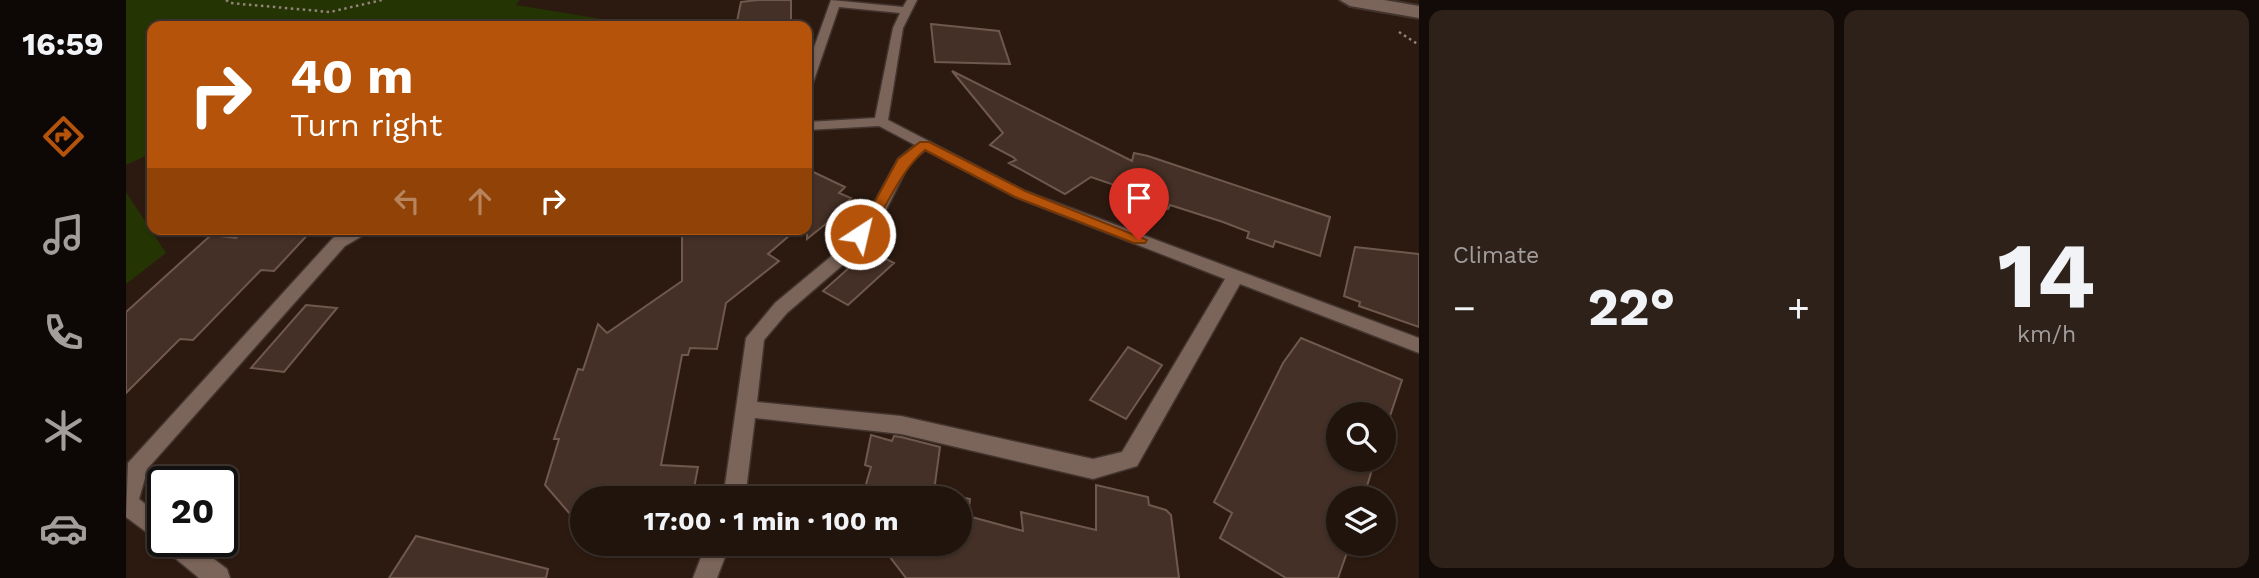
<!DOCTYPE html>
<html lang="en">
<head>
<meta charset="utf-8">
<style>
	:root { --surface:#21140c; --page:#2d211a; --text:#f1f3f6; --muted:#a29e9d; --line:#3e332d; --accent:#b45309 }
	body { margin:0; font-family:"Work Sans",sans-serif; background:var(--page); color:var(--text); height:100vh; display:flex; flex-direction:column; font-size:26px; white-space:nowrap }
	* { box-sizing:border-box; margin:0 }
	p { font-size:23px; color:var(--muted) }
	.icon { flex:none; width:38px; height:38px; fill:none; stroke:currentColor; stroke-width:2; stroke-linecap:round; stroke-linejoin:round }
	.map { position:relative; flex:1; overflow:hidden }
	.panel { display:flex; flex-direction:column; gap:10px; padding:10px; background:#120b07; width:840px }
	.panel>* { flex:none }
	.top-card { position:absolute; left:21px; top:21px; width:665px; height:214px; border-radius:14px; box-shadow:0 2px 5px #0004,0 0 0 2px var(--line); background:#b45309; color:#fff; overflow:hidden }
	.tools { position:absolute; left:1200px; top:402px; display:grid; gap:14px }
	.tools a { display:grid; place-items:center; width:70px; height:70px; border-radius:50%; background:var(--surface); box-shadow:0 2px 5px #0004,0 0 0 2px var(--line); font-size:35px }
	.speed { position:absolute; left:21px; top:466px; display:flex; gap:14px; font-size:35px; font-weight:700; text-align:center }
	.speed>* { display:grid; place-content:center; width:91px; height:91px; border-radius:50%; background:var(--surface); box-shadow:0 2px 5px #0004,0 0 0 2px var(--line); line-height:1 }
	.speed .limit { border:4px solid #111; border-radius:10px; background:#fff; color:#111 }
	.pin { position:absolute; display:grid; place-items:center; width:60px; height:60px; color:#fff; margin:-72px -30px; border-radius:50% 50% 50% 0; rotate:-45deg; box-shadow:0 0 7px #0007 }
	.pin .icon { rotate:45deg }
	.me { position:absolute; width:77px; margin:-38px; rotate:35deg; stroke-linejoin:round; filter:drop-shadow(0 0 5px #0008) }
	.turn { display:flex; align-items:center; gap:24px; height:147px; padding:0 28px; font-size:32px }
	.turn .icon { width:91px; height:91px; stroke-width:2.5 }
	.turn b { display:block; font-size:49px; line-height:60px }
	.lanes { display:flex; align-items:center; height:66px; padding:0 28px; background:#0003; justify-content:center; gap:35px; direction:ltr }
	.lanes .off { opacity:.35 }
	.big { font-size:52px; font-weight:700; line-height:1.1 }
	.panel .card { flex:1; display:flex; flex-direction:column; justify-content:center; gap:10px; min-width:0; padding:0 24px; border-radius:14px; background:var(--page) }
	.panel .dial { align-items:center; gap:0 }
	.dial b { font-size:91px; line-height:1 }
	.heat { display:flex; justify-content:space-between; align-items:center; font-size:38px; direction:ltr }
	.panel .tiles { flex:1; display:grid; gap:10px; grid-template-columns:repeat(2,1fr) }
	.trip { position:absolute; left:444px; top:486px; width:402px; height:70px; border-radius:35px; background:var(--surface); box-shadow:0 2px 5px #0004,0 0 0 2px var(--line); font-weight:700; line-height:70px; text-align:center }
	main { display:flex; flex:1; min-height:0 }
	.tab-bar { display:flex; flex-direction:column; width:126px; justify-content:space-around; align-items:center; background:#0d0805; color:var(--muted) }
	.tab-bar .icon { width:49px; height:49px }
	.tab-bar .selected { color:var(--accent) }
	.tab-bar b { font-size:32px; color:var(--text) }
	.map>svg:first-child { display:block }
</style>
</head>
<body>
<main>
<nav class="tab-bar">
<b>16:59</b>
<svg class="icon selected" aria-label="directions" viewBox="0 0 24 24"><path d="M12 3l9 9-9 9-9-9zM9 14v-3h6M13 9l2 2-2 2"/></svg>
<svg class="icon" aria-label="music" viewBox="0 0 24 24"><path d="M9 18V5l10-2v13"/><circle cx="6" cy="18" r="3"/><circle cx="16" cy="16" r="3"/></svg>
<svg class="icon" aria-label="phone" viewBox="0 0 24 24"><path d="M5 4h4l2 5-3 2q2 4 5 5l2-3 5 2v4C11 20 4 13 5 4z"/></svg>
<svg class="icon" aria-label="climate" viewBox="0 0 24 24"><path d="M12 3v18M4 7l16 10M4 17L20 7"/></svg>
<svg class="icon" aria-label="car" viewBox="0 0 24 24"><path d="M5 17H2v-5l4-1 3-4h7l3 4 3 1v5h-3M9 17h6M6 11h13"/><circle cx="7" cy="17" r="2"/><circle cx="17" cy="17" r="2"/></svg>
</nav>
<div class="map">
<svg width="1293" height="578" viewBox="0 0 1293 578">
	<rect width="100%" height="100%" fill="#2c1a10"/>
	<path fill="#243503" d="M0 0H394L390 5 518 26H26V153L0 165Z
		M0 192 40 253 0 284Z"/>
	<path fill="#443026" stroke="#6f594e" stroke-width="2" d="M632 0H665V26H610L615 2Z
		M805 24 873 31 884 64 809 62Z
		M826 71 1006 161 1008 153 1022 156 1204 217 1194 256 1149 241 1147 247 1121 238 1123 232 1097 222 1044 205 1042 209 1016 200 1018 195 965 177 939 194 883 163 890 160 887 157 864 145 877 133Z
		M681 169 719 187 713 193 725 198 717 206 721 207 681 239Z
		M120 229H187L148 271 135 270 67 340 54 339 0 393V312L85 235 110 238Z
		M567 229H671L642 254 653 261 600 303 591 349 564 348 562 355H556L535 465 572 467 566 499H457V529L419 485 433 439H428L452 369 457 370 472 324 481 333 556 281V236Z
		M1229 247 1293 254V327L1233 306 1234 302 1218 296Z
		M743 250 768 263 722 305 697 291Z
		M180 305 211 308 158 372 125 368Z
		M1175 338 1276 380 1258 434V415H1213V460H1249L1237 499H1213V544H1224L1212 578H1160L1094 538 1106 513 1088 502 1157 363Z
		M1002 347 1036 365 1000 419 964 400Z
		M745 435 766 441 768 436 775 437 814 447 808 491 844 499 842 516 897 531 895 512 970 530V485L1022 497 1023 505 1040 510 1045 515 1053 578H780L754 544H835V499L736 498 745 467 739 465Z
		M290 536 422 569 420 578H263Z"/>
	<g fill="none" stroke-linecap="round" stroke-linejoin="round">
		<g stroke="#42342f" stroke-width="3">
			<path id="service" d="M705 0 777 7 781 0H791L777 28 762 120 899 191 1293 338V353L1114 284 1011 466 967 479 775 434 629 418 619 499H597L620 338 649 303 714 249 742 214 772 159 789 145 753 126 681 130V122L749 118 767 28 774 13 713 7 687 83 681 87V67ZM799 150 889 197 1099 279 996 452 967 459 775 416 631 402 638 340 661 313 726 257 757 216 783 164Z
				M226 229H248L219 246 22 468 13 499 37 518V541H64L101 569 104 578H73L38 549 35 543 0 517 2 463 207 238Z
				M580 544H604L591 578H567Z"/>
		</g>
		<g stroke="#42342f" stroke-width="4">
			<path id="minor" d="M1214 0H1258L1293 6V18L1224 6Z"/>
		</g>
		<path stroke="#92827a" stroke-width="2.5" stroke-dasharray="2.5 3.5" stroke-linecap="butt" d="M100 0 104 3 204 12 256 0
			M1273 32 1293 45"/>
		<use href="#service" fill="#7b6459" fill-rule="evenodd"/>
		<use href="#minor" fill="#7b6459" fill-rule="evenodd"/>
	</g>
	<path fill="#b45309" stroke="#753606" stroke-width="2" d="M794 142H803L899 191 1021 240 1019 243H1008L889 197 799 150C772 173 761 209 739 238H729L727 234 742 214 772 159Z"/>
</svg>
<div class="tools">
<a><svg class="icon" aria-label="search" viewBox="0 0 24 24"><circle cx="10" cy="10" r="6"/><path d="M15 15l6 6"/></svg></a>
<a><svg class="icon" aria-label="layers" viewBox="0 0 24 24"><path d="M12 4l9 5-9 5-9-5zM3 14l9 5 9-5"/></svg></a>
</div>
<div class="speed"><div class="limit">20</div></div>
<div class="pin" style="left:1013px;top:240px;background:#d93025"><svg class="icon" aria-label="arrive" viewBox="0 0 24 24"><path d="M6 21V4h12l-3 4 3 4H6"/></svg></div>
<svg class="me" style="left:734px;top:234px" viewBox="-20 -20 40 40"><circle r="17" fill="#b45309" stroke="#fff" stroke-width="3"/><path d="M0-11L8 9 0 5-8 9z" fill="#fff"/></svg>
<div class="trip">17:00 · 1 min · 100 m</div>
<div class="top-card">
<div class="turn"><svg class="icon" aria-label="right" viewBox="0 0 24 24"><path d="M7 20v-9h11M14 6l5 5-5 5"/></svg><div><b>40 m</b>Turn right</div></div>
<div class="lanes"><svg class="icon off" aria-label="left" viewBox="0 0 24 24"><path d="M17 20v-9H6M10 6l-5 5 5 5"/></svg><svg class="icon off" aria-label="ahead" viewBox="0 0 24 24"><path d="M12 20V5M6 11l6-6 6 6"/></svg><svg class="icon" aria-label="right" viewBox="0 0 24 24"><path d="M7 20v-9h11M14 6l5 5-5 5"/></svg></div>
</div>
</div>
<section class="panel">
<div class="tiles">
<div class="card"><p>Climate</p>
<div class="heat"><a>−</a><b class="big">22°</b><a>+</a></div>
</div>
<div class="card dial"><b>14</b><p>km/h</p></div>
</div>
</section>
</main>
</body>
</html>
